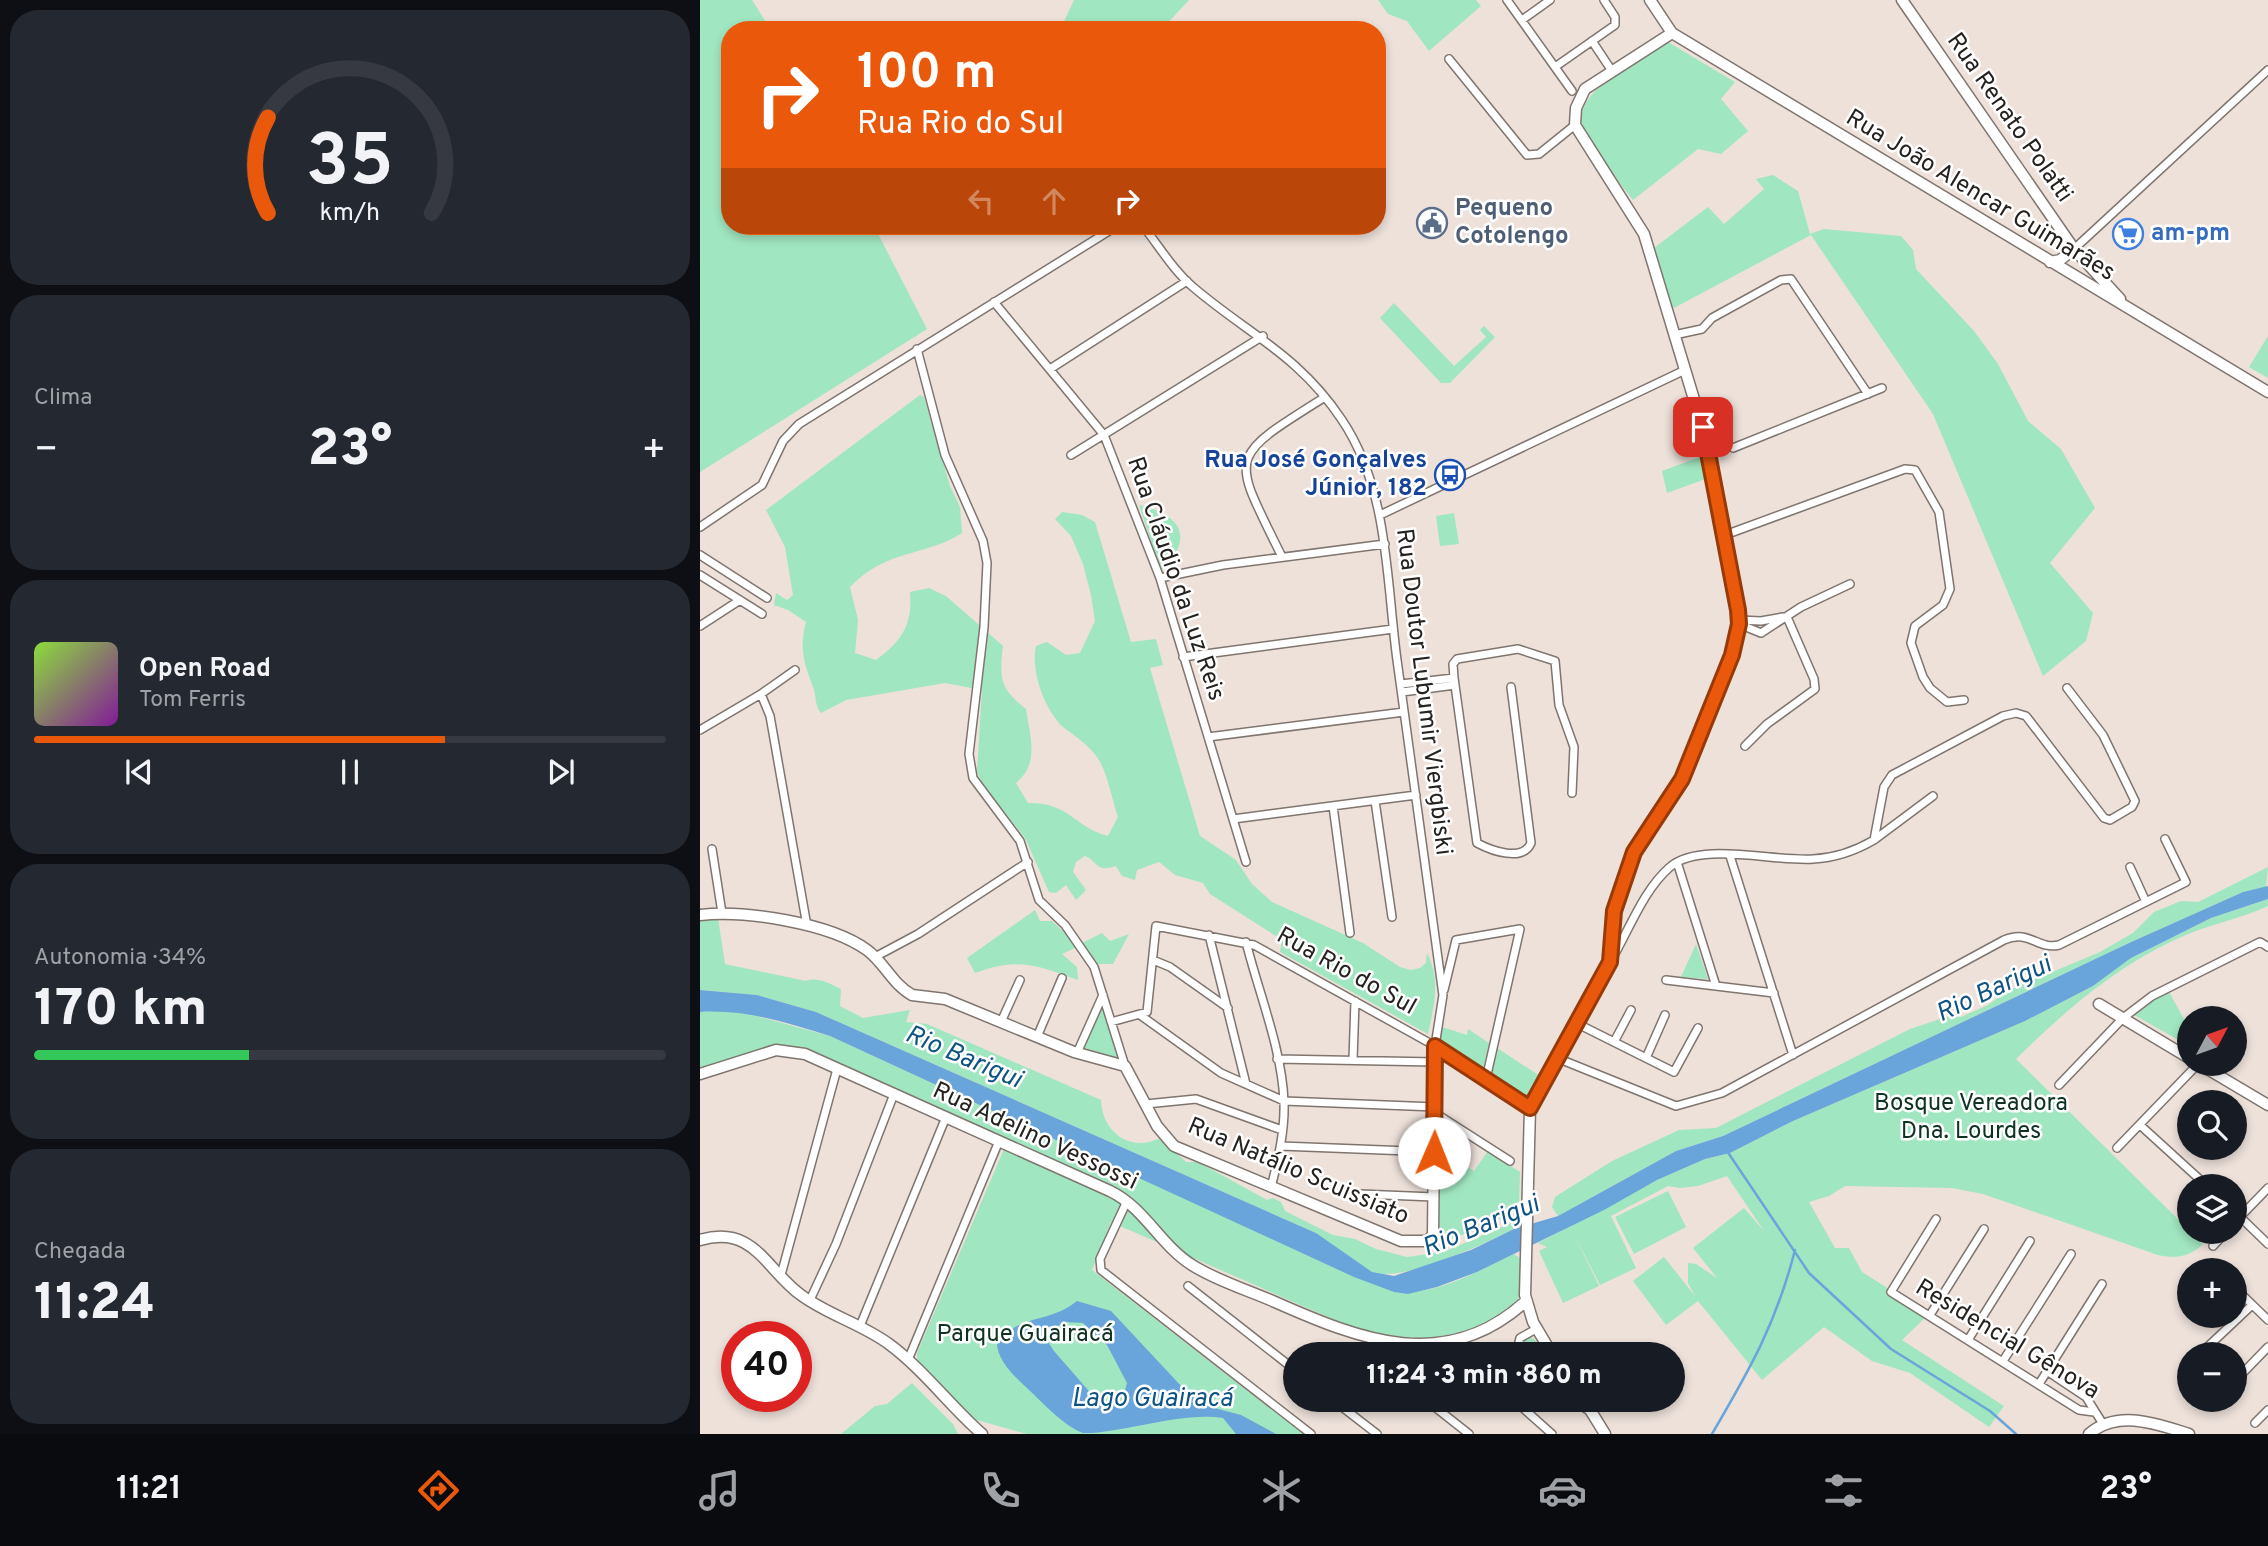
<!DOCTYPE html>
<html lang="pt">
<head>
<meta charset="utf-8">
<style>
	:root { --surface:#171b24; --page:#242831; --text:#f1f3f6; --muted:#9ea1a6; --line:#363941; --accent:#ea580c }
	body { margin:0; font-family:Overpass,sans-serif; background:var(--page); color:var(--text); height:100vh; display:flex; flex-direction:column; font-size:26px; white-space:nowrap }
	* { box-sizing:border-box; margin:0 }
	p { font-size:23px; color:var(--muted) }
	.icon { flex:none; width:38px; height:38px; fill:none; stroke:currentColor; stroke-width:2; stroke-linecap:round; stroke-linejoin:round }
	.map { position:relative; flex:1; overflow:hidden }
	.sheet { display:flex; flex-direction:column; gap:10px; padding:10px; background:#0d0f14; width:700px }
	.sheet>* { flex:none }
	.hud { position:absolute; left:21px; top:21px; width:665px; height:214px; border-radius:28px; box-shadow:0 4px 10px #0003; background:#ea580c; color:#fff; overflow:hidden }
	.needle { width:46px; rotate:49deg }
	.tools { position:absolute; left:1477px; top:1006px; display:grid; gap:14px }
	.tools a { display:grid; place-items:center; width:70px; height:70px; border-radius:50%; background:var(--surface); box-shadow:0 4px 10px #0003; font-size:35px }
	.speed { position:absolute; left:21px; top:1321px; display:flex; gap:14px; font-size:35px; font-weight:700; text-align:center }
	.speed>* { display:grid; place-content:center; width:91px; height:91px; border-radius:50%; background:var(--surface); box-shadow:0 4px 10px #0003; line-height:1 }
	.speed .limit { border:10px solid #d22; background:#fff; color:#111 }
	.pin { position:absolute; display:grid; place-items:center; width:60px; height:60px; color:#fff; margin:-30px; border-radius:14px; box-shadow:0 4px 10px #0006 }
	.me { position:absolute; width:77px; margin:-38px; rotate:1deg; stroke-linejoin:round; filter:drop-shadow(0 0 5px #0008) }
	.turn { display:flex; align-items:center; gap:24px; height:147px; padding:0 21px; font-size:32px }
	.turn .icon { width:91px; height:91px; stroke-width:2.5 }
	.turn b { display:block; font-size:49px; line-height:60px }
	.lanes { display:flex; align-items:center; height:66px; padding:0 21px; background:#0003; justify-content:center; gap:35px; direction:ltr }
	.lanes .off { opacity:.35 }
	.big { font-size:52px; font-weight:800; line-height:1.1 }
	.sheet .tile { flex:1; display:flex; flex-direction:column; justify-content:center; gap:10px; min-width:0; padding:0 24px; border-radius:28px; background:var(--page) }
	.sheet .dial { align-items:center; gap:0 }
	.dial svg { height:182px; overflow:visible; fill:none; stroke:var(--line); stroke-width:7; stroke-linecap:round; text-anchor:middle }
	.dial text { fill:var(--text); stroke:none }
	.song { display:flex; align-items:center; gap:21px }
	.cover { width:84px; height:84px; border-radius:10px; background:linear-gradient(135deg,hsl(90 70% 55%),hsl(290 70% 35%)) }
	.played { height:7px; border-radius:4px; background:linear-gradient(90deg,var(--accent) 65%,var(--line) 65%) }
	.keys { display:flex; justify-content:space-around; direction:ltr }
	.heat { display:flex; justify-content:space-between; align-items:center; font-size:38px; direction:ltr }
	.charge { height:10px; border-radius:5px; background:linear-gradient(90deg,#34c759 34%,var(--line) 0) }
	.trip { position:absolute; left:583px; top:1342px; width:402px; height:70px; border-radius:35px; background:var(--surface); box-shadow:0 4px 10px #0003; font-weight:800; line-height:70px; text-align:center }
	.menu { display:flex; height:112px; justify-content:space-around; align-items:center; background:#090b0e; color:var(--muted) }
	.menu .icon { width:49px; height:49px }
	.menu .on { color:var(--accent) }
	.menu b { font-size:32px; color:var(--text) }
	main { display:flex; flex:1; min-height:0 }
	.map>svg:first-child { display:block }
</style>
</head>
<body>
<main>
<section class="sheet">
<div class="tile dial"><svg viewBox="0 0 100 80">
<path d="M14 69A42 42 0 1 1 86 69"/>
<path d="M14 69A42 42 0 0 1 14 27" stroke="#ea580c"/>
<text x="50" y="56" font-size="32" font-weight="700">35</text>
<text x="50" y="72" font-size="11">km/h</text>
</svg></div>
<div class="tile"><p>Clima</p>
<div class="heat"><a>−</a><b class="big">23°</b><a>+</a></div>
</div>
<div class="tile">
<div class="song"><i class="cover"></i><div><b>Open Road</b><p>Tom Ferris</p></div></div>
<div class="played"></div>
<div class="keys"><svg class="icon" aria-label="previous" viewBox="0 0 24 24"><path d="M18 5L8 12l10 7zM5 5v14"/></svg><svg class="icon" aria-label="pause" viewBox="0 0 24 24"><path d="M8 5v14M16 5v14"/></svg><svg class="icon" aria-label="next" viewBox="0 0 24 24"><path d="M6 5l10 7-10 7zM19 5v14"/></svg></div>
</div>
<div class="tile"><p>Autonomia · 34%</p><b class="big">170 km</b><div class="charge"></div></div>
<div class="tile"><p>Chegada</p><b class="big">11:24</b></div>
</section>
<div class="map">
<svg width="1568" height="1434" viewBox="0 0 1568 1434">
	<rect width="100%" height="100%" fill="#ede1da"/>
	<path fill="#a0e6c1" d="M0 0H52L71 30H30V226H174L227 329 0 472Z
		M374 0H489L461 30H360Z
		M678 0H776L781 6 729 51 707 21 688 14Z
		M968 42 1035 82 1021 99 1048 131 1021 154 998 149 933 200C918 180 887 146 882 123 875 90 944 57 968 42Z
		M1073 175 1098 191 1110 234 1124 229 1201 236 1213 250 1216 269 1274 331 1298 364 1328 421 1361 449 1395 508 1350 563 1393 613 1386 641 1343 676 1233 414 1111 235 972 309 954 248 1008 207 1024 224 1064 189 1056 179Z
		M694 303 754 366 786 337 780 330 784 326 795 337 750 383H741L680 318Z
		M1568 336V378L1549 367Z
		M220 395 224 397 250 486 260 507 262 533C224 557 186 549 150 587L158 620 155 653 176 660C202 641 213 624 210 592L229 588 246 596 303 646C299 678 300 689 326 709 330 737 340 763 316 783L328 803C369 802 374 827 408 836L418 817C412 799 408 776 399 760 390 746 379 739 367 730 346 715 330 671 336 646L347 642 366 655 380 653 395 621 391 595 383 564 371 536 355 519 362 512 382 515 395 522 431 642 456 639 463 665 450 668 500 836 536 860 552 884 572 902 663 943 700 967 711 970 720 968 726 963 727 953C741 979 734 1006 728 1034L580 952 582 940 510 894 503 883 475 875 459 862 437 870 435 880 422 876 416 866C395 873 399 862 385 856L376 862 373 872 386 890 376 900 366 885 356 893 349 892 325 838 283 785 277 772 282 690 245 683 146 700 121 713C114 704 117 697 113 687 104 663 99 648 106 622L88 610 74 605 76 593 87 600 93 595 85 547 66 510Z
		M1003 456 1008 478 967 493 962 471Z
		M439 505C482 515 495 538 461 571Z
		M754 513 759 544 740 546 736 516Z
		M1568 867 1566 887 1543 892 1429 943 1023 1136 976 1151 858 1216 852 1207 855 1197 912 1161 979 1130 1016 1128 1210 1029 1252 1015 1261 1017 1288 1005 1309 990 1400 952 1433 933 1454 912 1481 901 1498 902Z
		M1568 899V906C1544 917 1517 923 1493 932 1423 960 1368 1008 1316 1059L1503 1244C1490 1257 1475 1259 1458 1255L1283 1194 1252 1188 1145 1186 1129 1196 1109 1202 1135 1248H1149L1162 1272 1229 1314 1202 1340 1304 1406 1289 1427 1210 1373 1172 1361 1124 1327 1062 1380 998 1301 966 1325 933 1281 964 1257 995 1296 988 1283V1263L996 1264 1017 1278 993 1248 1044 1208 1064 1231 1027 1176 998 1186 980 1188 968 1186 911 1216 936 1268 900 1285 874 1234 899 1286 863 1303 839 1251 847 1247 838 1243 957 1180 1005 1159 1030 1153 1093 1121 1325 1021 1393 986 1431 958 1511 918Z
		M335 910 340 921H352L374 941 375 948 362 954 377 967 378 980C337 965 318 957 275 973L267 958Z
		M18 918 25 964 106 981C118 976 130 984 141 989L140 1006 163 1018 210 1010 206 1022 227 1024 401 1100C402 1132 430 1153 460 1138L486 1162H498L567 1200 573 1198 581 1202 585 1211 633 1235 655 1239 676 1249 707 1257 744 1252 811 1223 814 1229C784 1244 705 1281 675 1273 653 1267 633 1247 616 1233L116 1012 57 995 0 990V920Z
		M402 933 410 941 429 934 413 964H397L382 943Z
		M996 944 1008 979 981 977Z
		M1468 990 1489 1028V1046L1434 1015Z
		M403 1006 418 1059 384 1049Z
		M22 1010 56 1016 130 1036 694 1292C736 1296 778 1271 814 1254L820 1258C821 1268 823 1281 821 1291 818 1304 807 1312 796 1318 749 1342 703 1343 653 1328L411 1222 392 1270 603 1434H327L273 1419 218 1366 217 1353 307 1142 95 1047 80 1045 0 1071V1012Z
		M742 1027 767 1035 768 1029 789 1043 783 1070 740 1043Z
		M797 1048 840 1076 827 1099 791 1075Z
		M740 1149 774 1171 788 1151 820 1172 819 1207 786 1227 739 1242Z
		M968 1191 986 1227 934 1254 915 1217Z
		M827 1336 834 1339 846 1354H821V1342Z
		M212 1383 253 1424 258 1434H141L175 1406 187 1404Z"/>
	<path fill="#69a5da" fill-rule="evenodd" d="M1568 886V899L1511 918 1431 958 1393 986 1325 1021 1093 1121 1030 1153 1005 1159 957 1180 904 1210 777 1272 737 1287 708 1294 694 1292 654 1277 130 1036C88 1023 45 1009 0 1012V990L57 995 116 1012 616 1233 672 1272 694 1276 771 1250 814 1229 858 1216 976 1151 1023 1136 1429 943 1543 892Z
		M377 1301 411 1311 483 1388 507 1406 541 1415 576 1434H536L523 1418C482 1411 419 1434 383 1433 364 1426 343 1403 328 1389 315 1377 296 1360 297 1341 324 1313 348 1324 377 1301ZM366 1322 383 1323 407 1345 427 1383 422 1402 401 1405 354 1351 348 1342 350 1330Z"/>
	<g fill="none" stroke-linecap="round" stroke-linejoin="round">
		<path stroke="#69a5da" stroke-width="2.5" d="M1027 1151 1109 1273 1191 1349 1290 1411 1316 1434
			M1012 1434C1050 1369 1076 1324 1095 1250"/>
		<g stroke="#7f756e" stroke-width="10">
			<path id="street" d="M807 0 872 91
				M822 20 850 0
				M892 41 912 71
				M749 59 827 155 839 154 875 125
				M855 67 915 25V17L904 0
				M1374 249 1568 70
				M294 302 404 435 460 578 546 862
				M974 335 1002 329 1012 318 1081 280 1091 279 1168 394
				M217 349 245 455 283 541 287 563 284 627 269 754 273 778 320 841 339 900 365 925 394 967 425 1066
				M350 369 487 281
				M1033 448 1182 388
				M371 455 563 336
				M680 515 985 370
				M0 527 62 485 83 441 99 424 417 226
				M1025 535 1205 469 1215 470 1239 512 1250 589 1243 605 1215 626 1211 643 1223 677 1230 688 1247 702 1264 700
				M0 555 67 598
				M582 557C532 454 524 460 625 397
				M0 575 62 614
				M460 578 523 565 685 544
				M1039 620 1061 621 1083 617
				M1039 624 1061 633 1101 607 1150 584
				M0 626 40 600
				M483 657 693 629
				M701 684 754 678
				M811 687 831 843C823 862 792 851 777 843L754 678 753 664 757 659 818 649 855 661 859 705 874 747 872 793
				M702 692 755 685
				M61 694 70 716 107 926
				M0 730 61 694 95 670
				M508 737 704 712
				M1045 746 1067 724 1115 689 1114 679 1087 617
				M675 801 692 917
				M633 806 650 933
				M533 819 716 795
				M1174 840 1233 796
				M12 849 22 913
				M1030 856 1093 1055
				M977 862 1016 986
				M1430 867 1446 902
				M509 935 546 1084
				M546 942C559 994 582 1049 584 1102 585 1131 578 1159 571 1188
				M175 957 218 934 328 862
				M912 959C929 930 944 889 970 867 1000 841 1074 862 1113 859 1135 858 1155 851 1174 840L1184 787 1192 775 1303 716 1316 713 1326 716 1404 818 1410 820 1432 807 1435 801 1403 735 1367 688
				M453 960 470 967 528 1008
				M966 980 1074 993
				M744 990 756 940 820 929 786 1079
				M440 1015 521 1073 584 1101 735 1107
				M301 1022 320 980
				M411 1022 447 1012 456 926 554 945 735 1046 743 995C728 883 713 771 697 660 686 579 689 490 642 420 599 355 548 334 493 287 473 270 459 246 443 226
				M876 1023 974 1072 998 1028
				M337 1037 362 978
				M914 1042 931 1010
				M377 1053 403 995
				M857 1058 976 1106 1022 1093 1304 940C1330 929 1337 950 1359 945L1486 882 1465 839
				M946 1058 965 1015
				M577 1059 735 1062
				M653 1060 655 1001
				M1359 1085 1423 1018 1452 996 1560 942 1568 947
				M446 1104 496 1099 582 1130
				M735 1113 810 1161
				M1440 1125 1507 1186
				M581 1146 734 1152
				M1417 1148 1498 1064
				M660 1194 734 1197
				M427 1201 400 1259 401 1270 611 1434
				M1535 1212 1568 1244
				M1236 1219 1191 1292 1379 1410 1394 1412
				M1535 1222 1568 1188
				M1513 1246 1526 1232
				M81 1275 137 1069
				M488 1286 595 1370
				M1535 1288 1568 1320
				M110 1300 136 1244 194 1094
				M1230 1315 1284 1229
				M160 1326 246 1117
				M1268 1340 1330 1241
				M816 1354 820 1338 836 1329
				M1500 1354 1552 1305
				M208 1360 299 1141
				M1303 1361 1371 1254
				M1347 1371 1386 1397 1403 1424
				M1535 1381 1568 1347
				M1339 1384 1402 1284
				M633 1400 677 1434
				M726 1400 769 1434
				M814 1400 852 1434
				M876 1400 886 1409
				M1555 1423 1568 1410"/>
		</g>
		<g stroke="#7f756e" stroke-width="13">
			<path id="secondary" d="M1202 0 1374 249 1420 299
				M972 33 1568 392
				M1350 262 1360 260 1374 249
				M0 915C45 910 130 923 167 950 184 962 193 985 212 995L245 999 374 1052 425 1066 457 1126 474 1146 701 1241H727L733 1235 735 1046
				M1399 1004 1489 1058
				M735 1046 830 1108
				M1499 1064 1568 1105
				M0 1074 76 1050 105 1054 410 1191C445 1208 460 1245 492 1265 517 1281 548 1290 575 1302 661 1340 746 1374 826 1301
				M0 1240C54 1224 66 1270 101 1295 128 1315 162 1324 189 1344 224 1370 250 1406 282 1434
				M852 1354 833 1322 825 1295 830 1108 910 962 913 911 919 892 938 843 968 803 994 751 1028 669 1039 624 1009 449 944 234 875 125 876 108 885 89 972 33 950 0
				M884 1400 905 1434
				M1389 1434C1418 1409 1457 1424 1489 1434"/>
		</g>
		<use href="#street" stroke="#fff" stroke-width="7"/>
		<use href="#secondary" stroke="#fff" stroke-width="10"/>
	</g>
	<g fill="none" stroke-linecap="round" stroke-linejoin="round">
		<g stroke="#983908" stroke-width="18">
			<path id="route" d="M734 1153 735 1046 830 1108 910 962 914 911 934 852 982 779 1032 655 1039 624 1038 610 1003 427"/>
		</g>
		<use href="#route" stroke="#ea580c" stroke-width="12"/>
	</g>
	<defs>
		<g id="civic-ring" transform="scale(1.575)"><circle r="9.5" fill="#fff" stroke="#5c6f8a" stroke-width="1.5"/><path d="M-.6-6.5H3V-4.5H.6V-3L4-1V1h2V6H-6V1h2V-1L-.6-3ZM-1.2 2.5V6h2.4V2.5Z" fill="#5c6f8a"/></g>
		<g id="supermarket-ring" transform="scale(1.575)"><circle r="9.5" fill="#fff" stroke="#3f7fe0" stroke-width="1.5"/><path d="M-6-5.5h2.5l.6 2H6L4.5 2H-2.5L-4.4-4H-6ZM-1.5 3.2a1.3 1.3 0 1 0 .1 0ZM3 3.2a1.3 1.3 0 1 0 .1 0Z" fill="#3f7fe0"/></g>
		<g id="bus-ring" transform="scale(1.575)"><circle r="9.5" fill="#fff" stroke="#1a4fb4" stroke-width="1.5"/><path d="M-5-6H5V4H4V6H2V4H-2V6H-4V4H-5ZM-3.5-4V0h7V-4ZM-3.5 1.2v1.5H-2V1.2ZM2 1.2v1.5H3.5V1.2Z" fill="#1a4fb4"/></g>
	</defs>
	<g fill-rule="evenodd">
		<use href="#civic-ring" x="732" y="223"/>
		<use href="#supermarket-ring" x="1428" y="234"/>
		<use href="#bus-ring" x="750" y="475"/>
	</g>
	<g text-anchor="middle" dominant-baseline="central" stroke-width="5" stroke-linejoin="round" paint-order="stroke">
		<g font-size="24" fill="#25211e" stroke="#fff">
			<text transform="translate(1309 118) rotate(55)">Rua Renato Polatti</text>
			<text transform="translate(1280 196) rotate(31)">Rua João Alencar Guimarães</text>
			<text transform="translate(475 579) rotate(71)">Rua Cláudio da Luz Reis</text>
			<text transform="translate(723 692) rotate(83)">Rua Doutor Lubumir Viergbiski</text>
			<text transform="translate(646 972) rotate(29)">Rua Rio do Sul</text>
			<text transform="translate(335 1137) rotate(25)">Rua Adelino Vessossi</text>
			<text transform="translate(598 1172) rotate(23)">Rua Natálio Scuissiato</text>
			<text transform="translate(1307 1340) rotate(31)">Residencial Gênova</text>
		</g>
		<g font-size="24" font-weight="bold" fill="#4e5e75" stroke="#fff" text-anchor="start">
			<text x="755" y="209">Pequeno<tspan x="755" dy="28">Cotolengo</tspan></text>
		</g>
		<g font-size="24" font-weight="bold" fill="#366cbe" stroke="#fff" text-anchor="start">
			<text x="1451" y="234">am-pm</text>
		</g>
		<g font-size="24" font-weight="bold" fill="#164399" stroke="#fff" text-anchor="end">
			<text x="727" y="461">Rua José Gonçalves<tspan x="727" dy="28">Júnior, 182</tspan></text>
		</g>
		<g font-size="24" fill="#0e3323" stroke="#fff">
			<text x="1271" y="1104">Bosque Vereadora<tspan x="1271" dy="28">Dna. Lourdes</tspan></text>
			<text x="325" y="1335">Parque Guairacá</text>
		</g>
		<g font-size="26" font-style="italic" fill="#0f5385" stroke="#fff">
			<text transform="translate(1294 990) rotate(-25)">Rio Barigui</text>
			<text transform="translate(263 1058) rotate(23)">Rio Barigui</text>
			<text transform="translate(781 1227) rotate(-22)">Rio Barigui</text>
			<text x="452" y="1399">Lago Guairacá</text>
		</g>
	</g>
</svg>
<div class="tools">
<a><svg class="needle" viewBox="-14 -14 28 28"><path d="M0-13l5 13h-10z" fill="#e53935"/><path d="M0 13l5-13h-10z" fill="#9ea1a6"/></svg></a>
<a><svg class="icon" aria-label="search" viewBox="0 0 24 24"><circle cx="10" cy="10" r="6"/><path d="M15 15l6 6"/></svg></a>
<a><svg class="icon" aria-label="layers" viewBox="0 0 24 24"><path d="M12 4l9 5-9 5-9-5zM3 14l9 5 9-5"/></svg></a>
<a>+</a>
<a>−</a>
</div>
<div class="speed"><div class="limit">40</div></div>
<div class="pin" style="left:1003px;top:427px;background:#d93025"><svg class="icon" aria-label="arrive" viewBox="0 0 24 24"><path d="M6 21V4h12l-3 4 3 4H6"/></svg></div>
<svg class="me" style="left:734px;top:1153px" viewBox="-20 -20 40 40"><circle r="19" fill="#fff"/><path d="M0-13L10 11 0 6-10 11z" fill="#ea580c"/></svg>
<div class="trip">11:24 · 3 min · 860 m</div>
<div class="hud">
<div class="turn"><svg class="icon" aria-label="right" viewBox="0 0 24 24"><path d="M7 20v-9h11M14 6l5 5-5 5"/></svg><div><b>100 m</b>Rua Rio do Sul</div></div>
<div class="lanes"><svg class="icon off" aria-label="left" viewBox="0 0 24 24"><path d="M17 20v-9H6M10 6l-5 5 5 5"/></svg><svg class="icon off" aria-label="ahead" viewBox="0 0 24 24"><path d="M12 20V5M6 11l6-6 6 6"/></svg><svg class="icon" aria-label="right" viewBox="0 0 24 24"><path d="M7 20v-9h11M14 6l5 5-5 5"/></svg></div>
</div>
</div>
</main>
<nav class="menu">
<b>11:21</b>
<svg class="icon on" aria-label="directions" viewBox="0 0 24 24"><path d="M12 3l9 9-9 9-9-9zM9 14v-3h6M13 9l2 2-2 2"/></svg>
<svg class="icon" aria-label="music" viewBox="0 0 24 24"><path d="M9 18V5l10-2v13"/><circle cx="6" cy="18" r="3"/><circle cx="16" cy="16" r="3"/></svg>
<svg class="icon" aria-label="phone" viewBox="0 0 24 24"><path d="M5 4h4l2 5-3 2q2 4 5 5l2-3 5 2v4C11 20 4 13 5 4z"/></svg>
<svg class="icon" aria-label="climate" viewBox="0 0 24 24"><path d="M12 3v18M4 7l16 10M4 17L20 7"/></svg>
<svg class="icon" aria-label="car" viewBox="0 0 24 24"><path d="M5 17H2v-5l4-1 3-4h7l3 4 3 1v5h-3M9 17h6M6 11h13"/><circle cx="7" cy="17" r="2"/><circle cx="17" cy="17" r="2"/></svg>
<svg class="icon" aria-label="filters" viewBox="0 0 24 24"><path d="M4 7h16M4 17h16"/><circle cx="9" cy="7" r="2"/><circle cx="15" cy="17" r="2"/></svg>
<b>23°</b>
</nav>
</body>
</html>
